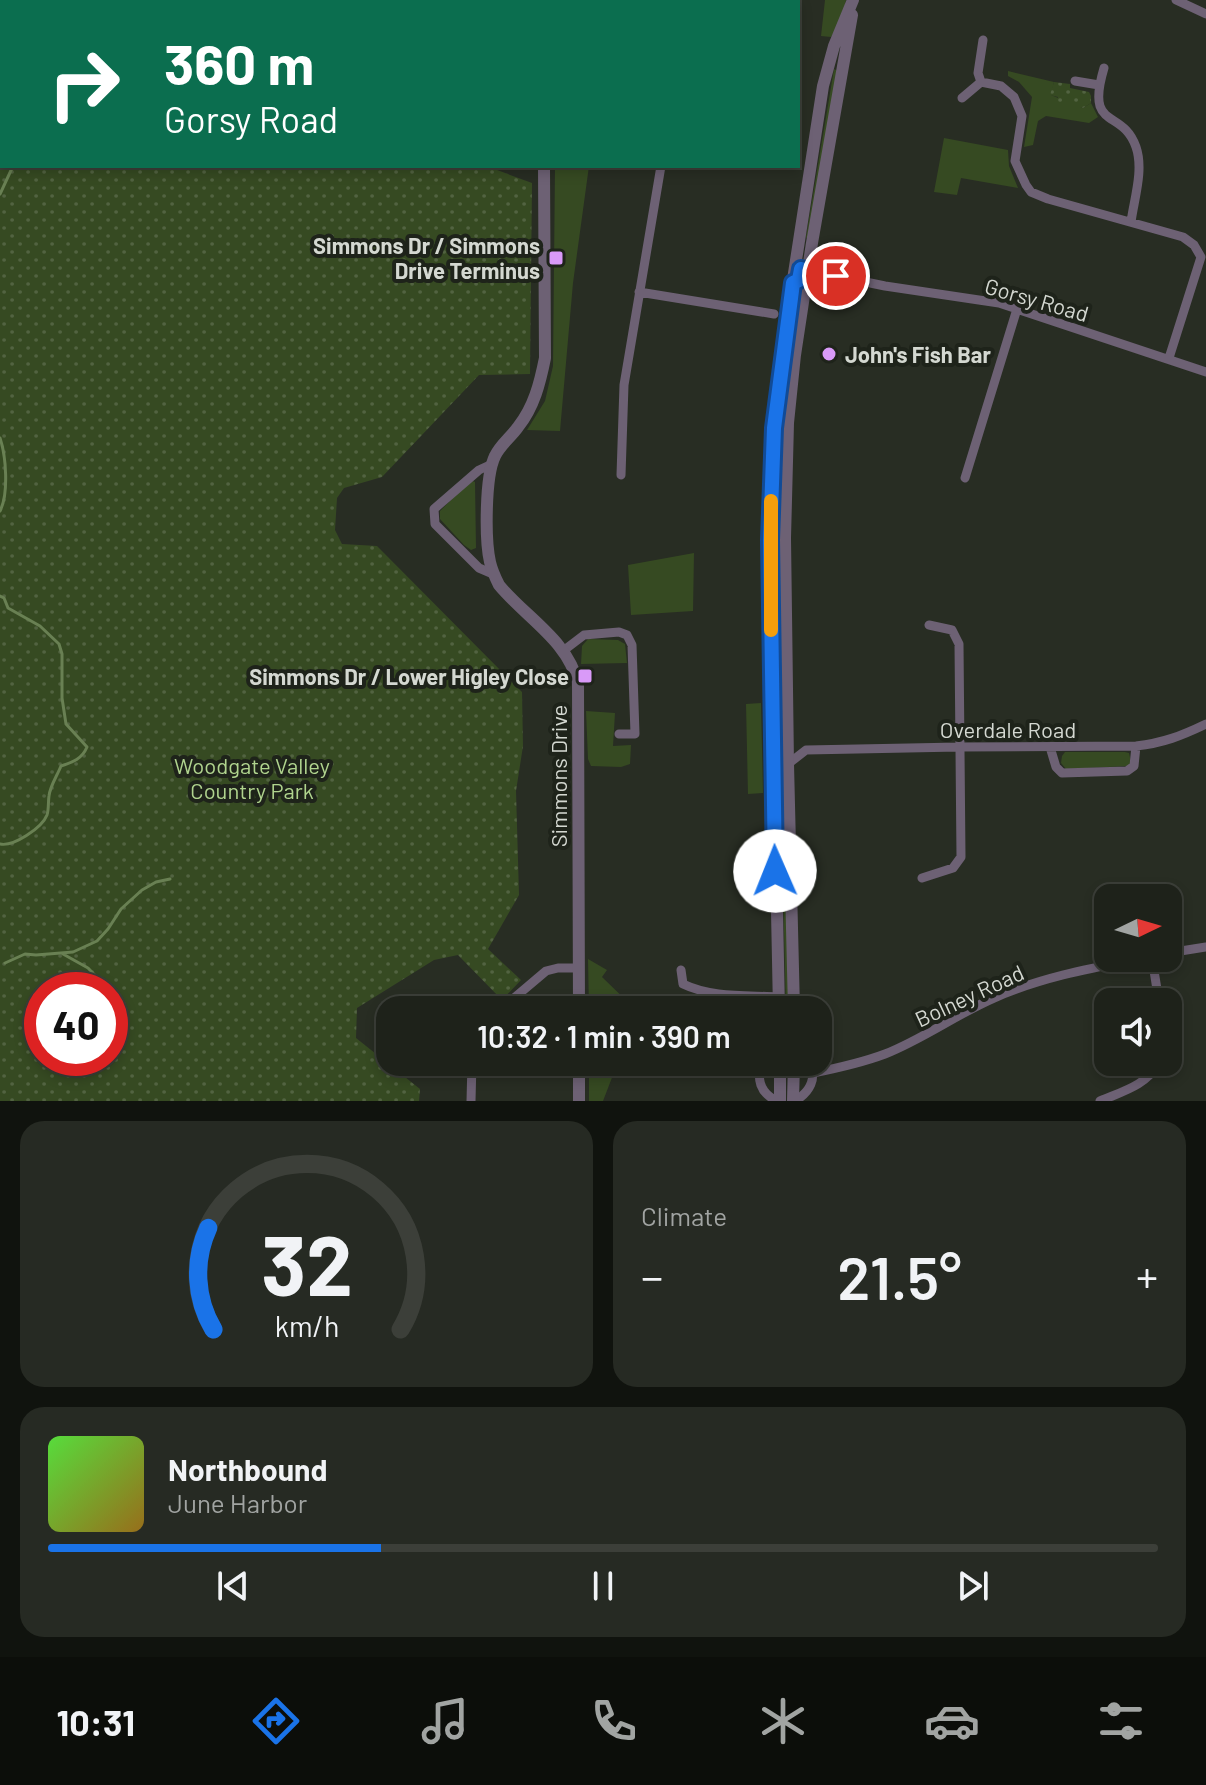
<!DOCTYPE html>
<html lang="en">
<head>
<meta charset="utf-8">
<style>
	:root { --surface:#1e221a; --page:#262a23; --text:#f1f3f6; --muted:#a1a4a2; --line:#3c3f39; --accent:#1a73e8 }
	body { margin:0; font-family:Barlow,sans-serif; background:var(--page); color:var(--text); height:100vh; display:flex; flex-direction:column; font-size:30px; white-space:nowrap }
	* { box-sizing:border-box; margin:0 }
	p { font-size:26px; color:var(--muted) }
	.icon { flex:none; width:44px; height:44px; fill:none; stroke:currentColor; stroke-width:2; stroke-linecap:round; stroke-linejoin:round }
	.map { position:relative; height:1101px; overflow:hidden }
	.details { display:flex; flex-direction:column; gap:20px; padding:20px; background:#10130e; flex:1 }
	.details>* { flex:none }
	.banner { position:absolute; left:0px; top:0px; width:800px; height:168px; box-shadow:0 4px 12px #0003,0 0 0 2px var(--line); background:#0b6e4f; color:#fff; overflow:hidden }
	.needle { width:52px; rotate:85deg }
	.buttons { position:absolute; left:1094px; top:884px; display:grid; gap:16px }
	.buttons a { display:grid; place-items:center; width:88px; height:88px; border-radius:16px; background:var(--surface); box-shadow:0 4px 12px #0003,0 0 0 2px var(--line); font-size:40px }
	.speed { position:absolute; left:24px; top:972px; display:flex; gap:16px; font-size:40px; font-weight:700; text-align:center }
	.speed>* { display:grid; place-content:center; width:104px; height:104px; border-radius:50%; background:var(--surface); box-shadow:0 4px 12px #0003,0 0 0 2px var(--line); line-height:1 }
	.speed .limit { border:12px solid #d22; background:#fff; color:#111 }
	.pin { position:absolute; display:grid; place-items:center; width:68px; height:68px; color:#fff; margin:-34px; border:4px solid #fff; border-radius:50%; box-shadow:0 2px 8px #0007 }
	.me { position:absolute; width:88px; margin:-44px; rotate:359deg; stroke-linejoin:round; filter:drop-shadow(0 0 6px #0008) }
	.turn { display:flex; align-items:center; gap:28px; height:168px; padding:0 32px; font-size:36px }
	.turn .icon { width:104px; height:104px; stroke-width:2.5 }
	.turn b { display:block; font-size:56px; line-height:68px }
	.big { font-size:60px; font-weight:600; line-height:1.1 }
	.details .card { flex:1; display:flex; flex-direction:column; justify-content:center; gap:12px; min-width:0; padding:0 28px; border-radius:24px; background:var(--page) }
	.details .dial { align-items:center; gap:0 }
	.dial svg { height:208px; overflow:visible; fill:none; stroke:var(--line); stroke-width:7; stroke-linecap:round; text-anchor:middle }
	.dial text { fill:var(--text); stroke:none }
	.song { display:flex; align-items:center; gap:24px }
	.cover { width:96px; height:96px; border-radius:12px; background:linear-gradient(135deg,hsl(110 70% 55%),hsl(40 70% 35%)) }
	.played { height:8px; border-radius:4px; background:linear-gradient(90deg,var(--accent) 30%,var(--line) 30%) }
	.keys { display:flex; justify-content:space-around; direction:ltr }
	.heat { display:flex; justify-content:space-between; align-items:center; font-size:44px; direction:ltr }
	.details .tiles { flex:1; display:grid; gap:20px; grid-template-columns:1fr 1fr }
	.card:last-child { grid-column:span 2 }
	.trip { position:absolute; left:376px; top:996px; width:456px; height:80px; border-radius:24px; background:var(--surface); box-shadow:0 4px 12px #0003,0 0 0 2px var(--line); font-weight:600; line-height:80px; text-align:center }
	.tab-bar { display:flex; height:128px; justify-content:space-around; align-items:center; background:#0c0e0a; color:var(--muted) }
	.tab-bar .icon { width:56px; height:56px }
	.tab-bar .active { color:var(--accent) }
	.tab-bar b { font-size:36px; color:var(--text) }
	.map>svg:first-child { display:block }
</style>
</head>
<body>
<div class="map">
<svg width="1206" height="1101" viewBox="0 0 1206 1101">
	<defs>
		<pattern id="park-dots" width="8" height="8" patternUnits="userSpaceOnUse" patternTransform="scale(2)"><rect width="8" height="8" fill="#364a22"/><path d="M2 2h.1M6 6h.1" fill="none" stroke="#526341" stroke-width="1.8" stroke-linecap="round"/></pattern>
	</defs>
	<rect width="100%" height="100%" fill="#282d23"/>
	<path fill="#364a22" d="M825 0H846L842 20 831 37 821 36Z
		M834 69 838 71 808 240 806 237Z
		M1008 71 1054 82 1051 95 1083 108 1091 103 1098 117 1089 123 1046 116 1038 121 1033 145 1024 147 1032 97 1019 82 1008 76Z
		M944 138 1008 150 1009 166 1018 188 961 178 957 195 934 192Z
		M555 166H589L573 283 560 431 527 430 545 401 553 366Z
		M786 358 790 359 782 729 780 728 775 494 778 433Z
		M473 481 475 482 476 548 471 550 464 545 440 519V511L464 487Z
		M694 553 693 611 631 615 628 565Z
		M588 639 618 640 625 644 627 663 581 664 582 646Z
		M761 703 763 793 748 794 746 704Z
		M586 711 615 713 613 746 631 745 630 764 621 767 591 766 588 759Z
		M1065 752H1125L1129 753 1131 762 1128 766 1066 769 1061 763 1062 756Z
		M783 772 791 1010H786L780 773Z
		M588 959 607 970 602 977 634 1008V1010H589Z
		M589 1062H618L603 1101H589Z"/>
	<path fill="url(#park-dots)" fill-rule="evenodd" d="M0 0H489V2H2V166H486L532 183 530 374 479 375 382 477 344 488 337 498 335 530 342 544 377 546 522 692 523 746 516 791 519 895 488 949 521 980 502 1000 458 955 434 960 357 1008 356 1038 420 1089 419 1101H0ZM42 990H110V1058H42Z
		M1054 82 1070 84V88L1089 92 1091 96V103L1083 108 1058 103V97L1050 95Z"/>
	<g fill="none" stroke-linecap="round" stroke-linejoin="round">
		<path stroke="#698053" stroke-width="3" d="M58 0 59 2
			M0 194 13 166
			M0 438C6 456 9 493 0 511
			M0 596 4 598 8 608 40 626 59 644 62 654V698L66 724 87 747C82 759 73 762 61 766 57 776 50 786 49 796 48 802 49 809 47 815 42 828 13 847 0 844
			M63 954 88 968 109 990
			M5 963 25 954 36 955 73 952 97 941 108 929 121 909 142 890 156 882 170 879
			M110 991 124 1005"/>
		<path stroke="#6d6174" stroke-width="9" d="M665 0 667 2
			M1176 0 1206 14
			M703 2 705 0
			M1104 68C1085 132 1122 107 1136 147 1144 170 1134 199 1131 222
			M1075 81 1099 85
			M981 82 978 73 983 40
			M962 98 981 82 1001 86 1014 97 1022 116 1015 161 1026 185 1031 192 1048 199 1183 237 1194 245 1201 257 1169 358
			M807 270 885 286 999 303 1206 372
			M639 292 774 314
			M492 464 479 470 434 509 435 524 479 568 493 574
			M621 475 624 385 661 166
			M965 478 1017 309
			M563 651 584 635 619 632 627 635 632 645 635 734H619
			M1050 747 1056 767 1062 773 1127 771 1134 766 1136 746
			M788 764 806 750 959 747 1136 746C1163 743 1181 736 1206 724
			M922 878 953 868 961 857 959 644 952 630 929 625
			M1168 953 1206 947
			M1152 958 1159 1002
			M681 970 683 984C712 998 747 995 778 997
			M500 1010 546 971 558 968H579
			M458 1062 471 1074
			M762 1062C756 1079 760 1093 777 1101
			M813 1073C838 1068 861 1063 885 1054 923 1039 957 1014 994 998 1042 977 1092 968 1143 958
			M471 1101 472 1062
			M795 1101C810 1092 817 1079 810 1062
			M1100 1101C1126 1090 1144 1086 1161 1062"/>
		<path stroke="#6d6174" stroke-width="12" d="M544 0V2
			M544 166 545 358C540 383 534 407 518 427 511 437 500 445 495 456 485 476 485 540 490 562 492 571 495 577 499 585 525 617 569 641 578 684L579 1010
			M779 1010 770 566 774 428 790 299 823 86 834 46 853 0
			M794 1010 788 764 785 538 788 423 795 355 812 243 852 15
			M579 1101V1062
			M780 1101V1062
			M793 1101 794 1062"/>
	</g>
	<g fill="none" stroke-linecap="round" stroke-linejoin="round">
		<g stroke="#114b97" stroke-width="20">
			<path id="route" d="M775 871 770 540 774 428 793 283 799 280 801 269 836 276"/>
		</g>
		<use href="#route" stroke="#1a73e8" stroke-width="14"/>
		<path stroke="#f59e0b" stroke-width="14" d="M771 630V501"/>
	</g>
	<g fill="#d99af8" stroke="#1e231a" stroke-width="3">
		<rect x="548" y="250" width="16" height="16" rx="4"/>
		<circle cx="829" cy="354" r="8"/>
		<rect x="577" y="668" width="16" height="16" rx="4"/>
	</g>
	<g text-anchor="middle" dominant-baseline="central" stroke-width="8" stroke-linejoin="round" paint-order="stroke">
		<g font-size="22" font-weight="bold" fill="#d4d8d1" stroke="#1e231a" text-anchor="end">
			<text x="540" y="245">Simmons Dr / Simmons<tspan x="540" dy="25">Drive Terminus</tspan></text>
			<text x="845" y="354" text-anchor="start">John's Fish Bar</text>
			<text x="569" y="676">Simmons Dr / Lower Higley Close</text>
		</g>
		<g font-size="22" fill="#d4d8d1" stroke="#1e231a">
			<text transform="translate(1037 299) rotate(16)">Gorsy Road</text>
			<text x="1008" y="729">Overdale Road</text>
			<text transform="translate(558 776) rotate(-90)">Simmons Drive</text>
			<text transform="translate(969 995) rotate(-25)">Bolney Road</text>
		</g>
		<g font-size="22" fill="#b0d48e" stroke="#1e231a">
			<text x="252" y="765">Woodgate Valley<tspan x="252" dy="25">Country Park</tspan></text>
		</g>
	</g>
</svg>
<div class="buttons">
<a><svg class="needle" viewBox="-14 -14 28 28"><path d="M0-13l5 13h-10z" fill="#e53935"/><path d="M0 13l5-13h-10z" fill="#a1a4a2"/></svg></a>
<a><svg class="icon" aria-label="sound" viewBox="0 0 24 24"><path d="M4 9h4l5-4v14l-5-4H4zM17 9q2 3 0 6"/></svg></a>
</div>
<div class="speed"><div class="limit">40</div></div>
<div class="pin" style="left:836px;top:276px;background:#d93025"><svg class="icon" aria-label="arrive" viewBox="0 0 24 24"><path d="M6 21V4h12l-3 4 3 4H6"/></svg></div>
<svg class="me" style="left:775px;top:871px" viewBox="-20 -20 40 40"><circle r="19" fill="#fff"/><path d="M0-13L10 11 0 6-10 11z" fill="#1a73e8"/></svg>
<div class="trip">10:32 · 1 min · 390 m</div>
<div class="banner">
<div class="turn"><svg class="icon" aria-label="right" viewBox="0 0 24 24"><path d="M7 20v-9h11M14 6l5 5-5 5"/></svg><div><b>360 m</b>Gorsy Road</div></div>
</div>
</div>
<section class="details">
<div class="tiles">
<div class="card dial"><svg viewBox="0 0 100 80">
<path d="M14 69A42 42 0 1 1 86 69"/>
<path d="M14 69A42 42 0 0 1 12 30" stroke="#1a73e8"/>
<text x="50" y="56" font-size="32" font-weight="700">32</text>
<text x="50" y="72" font-size="11">km/h</text>
</svg></div>
<div class="card"><p>Climate</p>
<div class="heat"><a>−</a><b class="big">21.5°</b><a>+</a></div>
</div>
<div class="card">
<div class="song"><i class="cover"></i><div><b>Northbound</b><p>June Harbor</p></div></div>
<div class="played"></div>
<div class="keys"><svg class="icon" aria-label="previous" viewBox="0 0 24 24"><path d="M18 5L8 12l10 7zM5 5v14"/></svg><svg class="icon" aria-label="pause" viewBox="0 0 24 24"><path d="M8 5v14M16 5v14"/></svg><svg class="icon" aria-label="next" viewBox="0 0 24 24"><path d="M6 5l10 7-10 7zM19 5v14"/></svg></div>
</div>
</div>
</section>
<nav class="tab-bar">
<b>10:31</b>
<svg class="icon active" aria-label="directions" viewBox="0 0 24 24"><path d="M12 3l9 9-9 9-9-9zM9 14v-3h6M13 9l2 2-2 2"/></svg>
<svg class="icon" aria-label="music" viewBox="0 0 24 24"><path d="M9 18V5l10-2v13"/><circle cx="6" cy="18" r="3"/><circle cx="16" cy="16" r="3"/></svg>
<svg class="icon" aria-label="phone" viewBox="0 0 24 24"><path d="M5 4h4l2 5-3 2q2 4 5 5l2-3 5 2v4C11 20 4 13 5 4z"/></svg>
<svg class="icon" aria-label="climate" viewBox="0 0 24 24"><path d="M12 3v18M4 7l16 10M4 17L20 7"/></svg>
<svg class="icon" aria-label="car" viewBox="0 0 24 24"><path d="M5 17H2v-5l4-1 3-4h7l3 4 3 1v5h-3M9 17h6M6 11h13"/><circle cx="7" cy="17" r="2"/><circle cx="17" cy="17" r="2"/></svg>
<svg class="icon" aria-label="filters" viewBox="0 0 24 24"><path d="M4 7h16M4 17h16"/><circle cx="9" cy="7" r="2"/><circle cx="15" cy="17" r="2"/></svg>
</nav>
</body>
</html>
